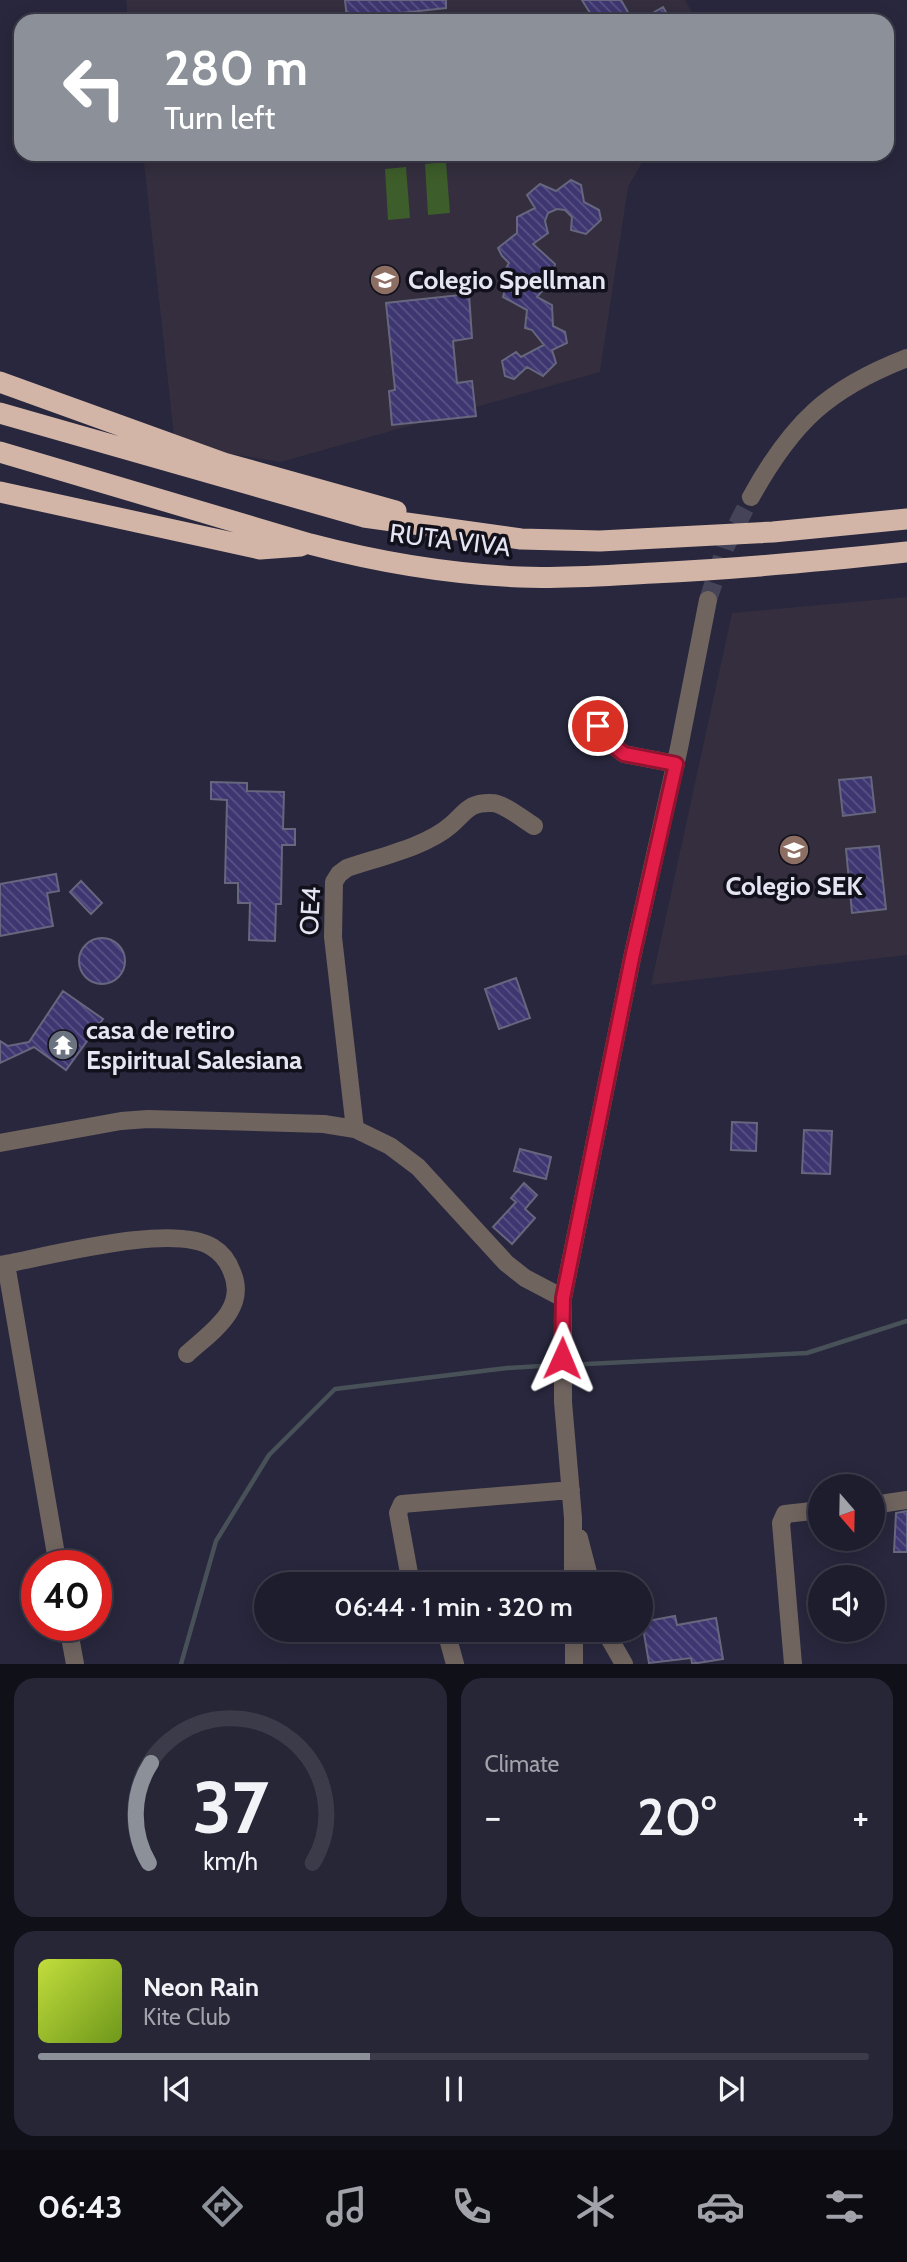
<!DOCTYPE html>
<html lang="en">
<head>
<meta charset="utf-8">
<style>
	:root { --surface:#1e1d2e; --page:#262636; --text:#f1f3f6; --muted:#a1a2aa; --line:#3c3b4a; --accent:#8c9099 }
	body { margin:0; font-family:Cabin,sans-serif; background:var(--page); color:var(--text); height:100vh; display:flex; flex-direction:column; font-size:26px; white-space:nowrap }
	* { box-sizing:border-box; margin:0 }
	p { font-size:23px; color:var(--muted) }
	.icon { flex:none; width:38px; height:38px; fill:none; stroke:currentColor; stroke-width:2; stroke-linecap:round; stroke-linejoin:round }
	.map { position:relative; height:1664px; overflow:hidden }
	.panel { display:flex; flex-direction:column; gap:14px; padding:14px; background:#101019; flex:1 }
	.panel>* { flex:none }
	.banner { position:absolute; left:14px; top:14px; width:880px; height:147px; border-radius:21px; box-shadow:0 4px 18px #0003,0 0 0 2px var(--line); background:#8c9099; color:#fff; overflow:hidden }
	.needle { width:46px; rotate:160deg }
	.tools { position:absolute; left:808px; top:1474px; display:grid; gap:14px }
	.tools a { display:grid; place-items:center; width:77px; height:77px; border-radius:50%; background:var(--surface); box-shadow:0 4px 18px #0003,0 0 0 2px var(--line); font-size:35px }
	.speed { position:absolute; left:21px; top:1550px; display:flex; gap:14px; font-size:35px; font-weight:700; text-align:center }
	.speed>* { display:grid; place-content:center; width:91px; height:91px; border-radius:50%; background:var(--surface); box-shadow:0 4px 18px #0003,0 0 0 2px var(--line); line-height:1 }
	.speed .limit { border:10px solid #d22; background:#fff; color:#111 }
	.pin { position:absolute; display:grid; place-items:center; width:60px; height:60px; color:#fff; margin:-30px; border:4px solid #fff; border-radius:50%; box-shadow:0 2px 7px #0007 }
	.me { position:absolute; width:77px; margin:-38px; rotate:1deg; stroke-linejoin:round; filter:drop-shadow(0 0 5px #0008) }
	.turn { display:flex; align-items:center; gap:24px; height:147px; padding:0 35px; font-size:32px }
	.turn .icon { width:91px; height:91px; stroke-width:2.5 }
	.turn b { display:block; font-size:49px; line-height:60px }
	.big { font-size:52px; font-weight:600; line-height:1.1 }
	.panel .widget { flex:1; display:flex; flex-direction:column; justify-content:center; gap:10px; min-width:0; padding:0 24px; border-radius:21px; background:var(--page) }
	.panel .dial { align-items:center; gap:0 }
	.dial svg { height:182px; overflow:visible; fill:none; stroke:var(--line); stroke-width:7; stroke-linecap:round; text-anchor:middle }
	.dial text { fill:var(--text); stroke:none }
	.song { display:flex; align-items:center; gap:21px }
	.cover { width:84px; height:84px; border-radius:10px; background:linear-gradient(135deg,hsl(70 70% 55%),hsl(80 70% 35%)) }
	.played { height:7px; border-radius:4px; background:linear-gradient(90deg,var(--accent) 40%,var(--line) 40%) }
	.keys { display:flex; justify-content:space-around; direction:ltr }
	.heat { display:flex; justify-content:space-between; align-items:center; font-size:38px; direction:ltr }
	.panel .tiles { flex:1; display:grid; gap:14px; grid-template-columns:1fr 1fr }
	.widget:last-child { grid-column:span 2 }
	.trip { position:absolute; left:254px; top:1572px; width:399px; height:70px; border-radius:35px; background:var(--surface); box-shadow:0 4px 18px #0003,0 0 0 2px var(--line); font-weight:600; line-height:70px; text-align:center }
	.tab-bar { display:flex; height:112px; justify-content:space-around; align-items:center; background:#0c0c12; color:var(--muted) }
	.tab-bar .icon { width:49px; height:49px }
	.tab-bar .selected { color:var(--accent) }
	.tab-bar b { font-size:32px; color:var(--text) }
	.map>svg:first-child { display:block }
</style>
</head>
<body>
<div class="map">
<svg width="907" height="1664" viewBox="0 0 907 1664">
	<defs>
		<pattern id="building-back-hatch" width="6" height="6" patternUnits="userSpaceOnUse" patternTransform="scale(1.75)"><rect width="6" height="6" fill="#3d3670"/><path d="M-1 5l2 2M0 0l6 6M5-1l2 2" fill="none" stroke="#595385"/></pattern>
	</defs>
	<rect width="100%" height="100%" fill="#28273d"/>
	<path fill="#342e3e" d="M126 0H685L697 21H128Z
		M143 154H647L628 187 600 372 281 462 175 445Z
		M907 597V955L651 985 732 613Z"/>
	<path fill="#3d5d2a" d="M446 162 450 213 428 215 425 164Z
		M406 167 410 218 388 220 385 169Z"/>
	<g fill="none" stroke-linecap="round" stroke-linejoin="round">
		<path stroke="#485157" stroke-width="4.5" d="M566 1365 807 1353 907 1321
			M181 1664 216 1541 269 1455 335 1389 507 1368 558 1365"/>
	</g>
	<path fill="url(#building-back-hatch)" stroke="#66667e" stroke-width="2" d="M345 0H446V8L347 19Z
		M582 0H621L633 21H595Z
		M663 7 671 21H639Z
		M571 180 581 185 584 202 599 210 601 220 586 234 571 230 572 217 565 210 557 209 548 213 545 221 548 233 533 244 555 264 552 279 537 297 552 305 553 326 565 332 567 343 552 350 556 363 543 376 527 367 514 379 505 376 502 361 516 352 521 357 544 345 532 330 525 328 527 310 503 297 506 286 505 270 509 263 502 256 498 248 517 233V217L535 208 527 195 540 184 556 191Z
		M469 294 472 338 453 341 457 383 472 381 476 416 392 425 389 391 395 390 386 303Z
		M871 777 875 812 843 816 839 780Z
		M211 782 247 783V791L284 792 283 829H295V845H282L281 904H276L275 941 249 940 250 903H238V883H225L227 800 211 799Z
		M879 846 886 909 852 913 846 849Z
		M56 874 59 891 47 893 53 926 0 936V884Z
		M81 881 102 903 91 914 70 892Z
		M79 961a23 23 0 1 1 46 0a23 23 0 1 1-46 0Z
		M516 978 530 1018 499 1029 485 989Z
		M63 991 103 1019 66 1070 34 1047 0 1063V1041L8 1046 29 1042Z
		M732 1122 757 1123 756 1151 731 1150Z
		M804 1130 832 1131 830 1174 802 1173Z
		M520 1149 551 1157 546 1179 514 1171Z
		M524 1183 537 1195 525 1209 535 1218 512 1244 493 1227 516 1202 511 1198Z
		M907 1511V1552H894L896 1513Z
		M675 1616 677 1625 716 1618 723 1659 698 1663H692L691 1658 649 1663 642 1622Z"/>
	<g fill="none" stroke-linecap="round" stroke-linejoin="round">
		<path stroke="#444358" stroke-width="18" stroke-dasharray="18 9" stroke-linecap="butt" d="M708 600 725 548 751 497"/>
		<path stroke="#70645f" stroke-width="18" d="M751 497C792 423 827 389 907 358
			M598 726 610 743 624 754 676 764
			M355 1129 333 937 334 882 339 874 347 868C379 857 426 847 451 825 466 812 469 802 492 803 503 803 524 820 534 826
			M0 1143 121 1121 148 1119 324 1124 355 1129 390 1146 418 1167 506 1263 525 1278 563 1298
			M6 1264 58 1566
			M0 1265C47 1257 172 1222 212 1247 222 1253 228 1261 232 1272 248 1309 211 1332 187 1354
			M873 1505 907 1500
			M579 1538 591 1584
			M411 1584 398 1513 402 1504 571 1490
			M573 1584V1518L563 1402V1298L632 958 679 748 708 600
			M68 1626 75 1664
			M441 1629 447 1635 455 1664
			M604 1629 624 1664
			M574 1664V1629
			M793 1664 781 1523 785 1514 821 1510"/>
		<path stroke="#d2b5a7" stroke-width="21" d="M0 382 224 463 396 511
			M0 413 364 517 521 539 600 541 773 532 907 519
			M0 452 310 544C378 562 450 574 520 577 564 579 609 575 653 573 738 569 822 561 907 552
			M0 492 260 549 301 546"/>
	</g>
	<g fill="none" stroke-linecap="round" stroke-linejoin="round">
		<g stroke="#92132f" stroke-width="18">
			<path id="route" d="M562 1358 563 1298 632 958 676 764 624 754 610 743 598 726"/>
		</g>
		<use href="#route" stroke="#e11d48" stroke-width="12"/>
	</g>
	<defs>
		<g id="school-disc" transform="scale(1.575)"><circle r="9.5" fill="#8d6e63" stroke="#12111b"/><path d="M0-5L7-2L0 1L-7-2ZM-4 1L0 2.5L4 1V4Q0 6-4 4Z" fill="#fff"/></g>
		<g id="temple-disc" transform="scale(1.575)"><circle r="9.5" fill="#6b7280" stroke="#12111b"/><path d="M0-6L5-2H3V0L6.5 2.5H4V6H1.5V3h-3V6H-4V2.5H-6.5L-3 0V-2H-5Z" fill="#fff"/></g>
	</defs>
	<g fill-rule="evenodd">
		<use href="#school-disc" x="385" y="280"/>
		<use href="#school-disc" x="794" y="850"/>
		<use href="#temple-disc" x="63" y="1045"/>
	</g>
	<g text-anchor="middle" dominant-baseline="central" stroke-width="7" stroke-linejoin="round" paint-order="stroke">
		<g font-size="26" font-weight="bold" fill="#e4e4f2" stroke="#12111b" text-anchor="start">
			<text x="408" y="280">Colegio Spellman</text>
			<text x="794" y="886" text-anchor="middle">Colegio SEK</text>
			<text x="86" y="1030">casa de retiro<tspan x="86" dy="30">Espiritual Salesiana</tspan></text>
		</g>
		<g font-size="26" fill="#e4e4f2" stroke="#12111b">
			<text transform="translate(450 540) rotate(7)">RUTA VIVA</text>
			<text transform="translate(310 911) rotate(-87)">OE4</text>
		</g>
	</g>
</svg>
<div class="tools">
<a><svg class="needle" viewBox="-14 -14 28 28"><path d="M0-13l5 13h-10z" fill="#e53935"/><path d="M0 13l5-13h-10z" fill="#a1a2aa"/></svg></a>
<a><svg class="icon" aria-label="sound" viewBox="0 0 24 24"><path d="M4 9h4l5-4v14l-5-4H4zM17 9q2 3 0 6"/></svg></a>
</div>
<div class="speed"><div class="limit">40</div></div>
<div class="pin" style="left:598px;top:726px;background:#d93025"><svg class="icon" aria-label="arrive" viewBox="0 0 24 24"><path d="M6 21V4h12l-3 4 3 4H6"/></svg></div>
<svg class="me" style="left:562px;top:1358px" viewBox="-20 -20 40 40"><path d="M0-17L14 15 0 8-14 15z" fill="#e11d48" stroke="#fff" stroke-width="4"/></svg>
<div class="trip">06:44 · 1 min · 320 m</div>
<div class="banner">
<div class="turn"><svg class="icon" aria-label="left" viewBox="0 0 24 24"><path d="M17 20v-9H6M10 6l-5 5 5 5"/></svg><div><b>280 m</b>Turn left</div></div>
</div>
</div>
<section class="panel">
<div class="tiles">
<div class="widget dial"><svg viewBox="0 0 100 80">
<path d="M14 69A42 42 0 1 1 86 69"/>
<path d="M14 69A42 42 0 0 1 15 25" stroke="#8c9099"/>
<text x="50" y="56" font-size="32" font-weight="700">37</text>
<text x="50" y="72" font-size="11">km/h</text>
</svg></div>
<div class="widget"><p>Climate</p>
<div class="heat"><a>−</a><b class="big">20°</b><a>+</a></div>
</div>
<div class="widget">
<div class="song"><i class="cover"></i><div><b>Neon Rain</b><p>Kite Club</p></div></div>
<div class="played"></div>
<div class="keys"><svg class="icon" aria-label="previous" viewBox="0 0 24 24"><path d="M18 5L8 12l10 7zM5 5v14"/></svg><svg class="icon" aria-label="pause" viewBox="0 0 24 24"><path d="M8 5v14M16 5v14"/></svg><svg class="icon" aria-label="next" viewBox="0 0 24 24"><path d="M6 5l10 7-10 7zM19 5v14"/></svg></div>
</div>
</div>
</section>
<nav class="tab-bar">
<b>06:43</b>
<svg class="icon selected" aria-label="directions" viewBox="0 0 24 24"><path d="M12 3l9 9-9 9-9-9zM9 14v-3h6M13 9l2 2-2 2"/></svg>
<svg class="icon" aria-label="music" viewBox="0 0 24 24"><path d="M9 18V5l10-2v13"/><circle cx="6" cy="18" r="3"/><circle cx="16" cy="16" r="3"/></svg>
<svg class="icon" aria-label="phone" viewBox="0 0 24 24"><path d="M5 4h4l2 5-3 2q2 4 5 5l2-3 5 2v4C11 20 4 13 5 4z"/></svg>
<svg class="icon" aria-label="climate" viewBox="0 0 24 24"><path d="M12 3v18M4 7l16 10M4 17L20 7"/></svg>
<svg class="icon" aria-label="car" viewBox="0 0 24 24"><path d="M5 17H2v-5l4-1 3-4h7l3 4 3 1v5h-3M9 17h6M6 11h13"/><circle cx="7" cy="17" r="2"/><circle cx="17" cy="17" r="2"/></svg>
<svg class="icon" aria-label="filters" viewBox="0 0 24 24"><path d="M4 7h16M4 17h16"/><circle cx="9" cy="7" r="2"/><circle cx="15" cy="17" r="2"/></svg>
</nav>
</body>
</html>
